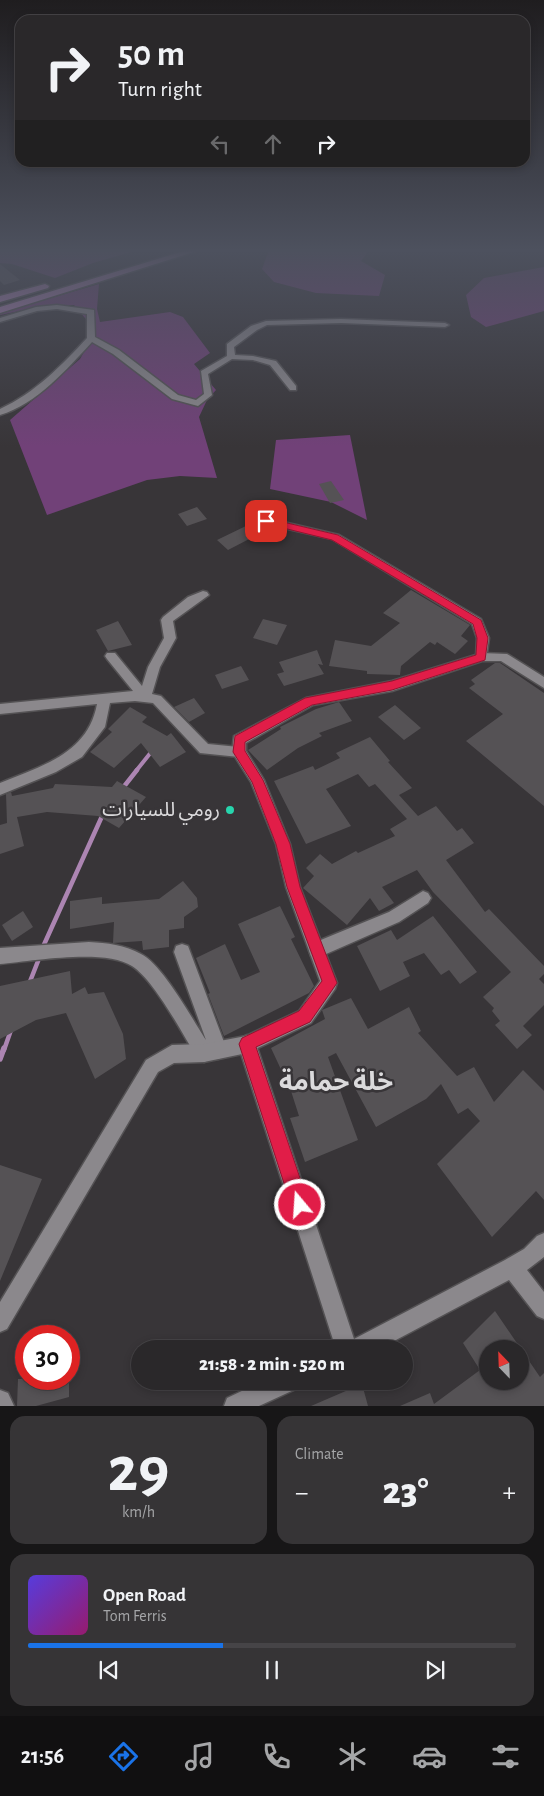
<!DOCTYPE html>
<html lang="en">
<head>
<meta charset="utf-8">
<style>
	:root { --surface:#2a282a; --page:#363436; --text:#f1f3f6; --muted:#a5a6a8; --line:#464447; --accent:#1a73e8 }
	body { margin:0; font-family:"Alegreya Sans","Noto Sans Arabic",sans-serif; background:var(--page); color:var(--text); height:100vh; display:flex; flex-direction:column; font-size:19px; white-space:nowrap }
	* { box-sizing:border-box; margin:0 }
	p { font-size:16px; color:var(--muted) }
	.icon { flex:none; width:28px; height:28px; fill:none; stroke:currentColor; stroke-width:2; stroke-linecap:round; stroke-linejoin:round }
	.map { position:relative; height:1406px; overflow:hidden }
	.details { display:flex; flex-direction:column; gap:10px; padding:10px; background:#171617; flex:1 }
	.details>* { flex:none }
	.hud { position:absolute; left:15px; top:15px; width:515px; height:152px; border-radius:15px; box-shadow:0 2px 8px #0003,0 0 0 1px var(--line); background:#2a282a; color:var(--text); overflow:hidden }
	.needle { width:32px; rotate:337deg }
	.buttons { position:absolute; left:479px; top:1340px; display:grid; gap:10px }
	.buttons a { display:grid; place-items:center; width:50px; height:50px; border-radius:50%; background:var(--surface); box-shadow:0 2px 8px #0003,0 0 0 1px var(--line); font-size:25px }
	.speed { position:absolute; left:15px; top:1325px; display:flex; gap:10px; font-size:25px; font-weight:700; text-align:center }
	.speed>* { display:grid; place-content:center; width:65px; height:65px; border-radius:50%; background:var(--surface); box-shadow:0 2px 8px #0003,0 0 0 1px var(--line); line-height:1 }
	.speed .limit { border:8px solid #d22; background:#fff; color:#111 }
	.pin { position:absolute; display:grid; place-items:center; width:42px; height:42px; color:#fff; margin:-21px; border-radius:10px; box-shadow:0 2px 8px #0006 }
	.me { position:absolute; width:55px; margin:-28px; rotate:342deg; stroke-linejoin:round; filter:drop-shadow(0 0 4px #0008) }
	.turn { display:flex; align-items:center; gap:18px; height:105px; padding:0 20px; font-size:22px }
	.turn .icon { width:65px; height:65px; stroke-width:2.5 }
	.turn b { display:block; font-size:35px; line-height:42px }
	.lanes { display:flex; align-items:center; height:48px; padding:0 20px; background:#0003; justify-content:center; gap:25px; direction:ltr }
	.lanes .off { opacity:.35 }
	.big { font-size:38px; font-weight:800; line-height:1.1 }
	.details .card { flex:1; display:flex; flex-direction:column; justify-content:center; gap:8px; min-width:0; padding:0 18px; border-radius:15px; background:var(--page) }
	.details .dial { align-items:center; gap:0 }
	.dial b { font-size:65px; line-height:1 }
	.song { display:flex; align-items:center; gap:15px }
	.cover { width:60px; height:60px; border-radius:8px; background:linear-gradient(135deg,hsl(250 70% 55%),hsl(320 70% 35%)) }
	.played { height:5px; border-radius:2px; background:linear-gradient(90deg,var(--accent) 40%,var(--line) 40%) }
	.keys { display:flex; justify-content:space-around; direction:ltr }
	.heat { display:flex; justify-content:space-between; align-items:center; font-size:28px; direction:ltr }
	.details .tiles { flex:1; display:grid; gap:10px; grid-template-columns:1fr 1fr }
	.card:last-child { grid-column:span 2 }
	.trip { position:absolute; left:131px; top:1340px; width:282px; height:50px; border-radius:25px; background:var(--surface); box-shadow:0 2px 8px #0003,0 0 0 1px var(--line); font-weight:800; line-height:50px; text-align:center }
	.menu { display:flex; height:80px; justify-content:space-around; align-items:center; background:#111011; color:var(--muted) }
	.menu .icon { width:35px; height:35px }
	.menu .active { color:var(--accent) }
	.menu b { font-size:22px; color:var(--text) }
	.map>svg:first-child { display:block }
</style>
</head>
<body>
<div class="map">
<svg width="544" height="1406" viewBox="0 0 544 1406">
	<rect width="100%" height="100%" fill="#383538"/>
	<path fill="#714178" d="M0 250H138L93 263 55 278 12 264 0 263Z
		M269 250 368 252 361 261 385 275 379 296 316 293 274 282 262 269Z
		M544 267V311L486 327 471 317 466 295 484 278Z
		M99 284 97 309 100 322 170 312 183 317 210 353 194 364 216 390 207 400 199 417 217 478 180 476 147 480 47 515 10 420 80 359 96 331 74 305H49L0 315V313Z
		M350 435 367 520 331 502 270 489 276 440Z"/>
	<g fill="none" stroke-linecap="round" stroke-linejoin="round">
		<path stroke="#ac85b2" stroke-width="4" d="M136 771 152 751"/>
		<path stroke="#ac85b2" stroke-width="4.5" d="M122 789 137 770
			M42 949 103 814
			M29 984 40 956
			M4 1050 11 1030"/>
		<path stroke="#ac85b2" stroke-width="5.5" d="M0 1059 4 1048"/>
	</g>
	<path fill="#555255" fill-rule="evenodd" d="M0 264 20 280 4 285 0 281Z
		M331 481 344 500 330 503 319 484Z
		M197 507 207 519 187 526 178 514Z
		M248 525 259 534 228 550 217 540Z
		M411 590 470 625 461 636 468 641 455 654 437 642 435 645 430 642 401 666 400 675 367 674V671L329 666 335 640 371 646 400 623 383 613Z
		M263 619 287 625 277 645 253 638Z
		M118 621 132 645 108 651 96 630Z
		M317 650 323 665 318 664 324 674 284 686 277 674 284 672 279 662Z
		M495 663H500L544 693V806L466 741 503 714 469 688 475 684 471 680Z
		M241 666 249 680 222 689 215 675Z
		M194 698 205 713 189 722 174 707Z
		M339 702 352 721 319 733 322 736 298 748 267 770 248 750 281 729 280 727 316 709Z
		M395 705 421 728 404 740 378 717Z
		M130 707 147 717 142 722 167 736 171 733 186 752 160 767 141 743 114 768 90 752 112 732 108 729Z
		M370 737 390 761 388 762 412 788 399 795 418 816 436 806 457 831 462 828 474 843 446 860 485 912 489 909 544 966V974L539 979 544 984V1005L523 1026 532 1035 517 1049 495 1025 500 1021 492 1011 494 1008 483 997 511 972 433 892 417 870 382 887 394 903 379 911 370 898 347 925 303 888 314 876 306 868 320 854 332 864 356 851 358 853 395 836 390 829 407 819 375 784 369 787 358 774 326 789 351 826 306 844 274 781 313 766 315 770 340 758 336 753Z
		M117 781 146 797 119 828 98 816 47 812 17 817 24 846 0 854V825L7 823 6 794 11 792 12 796 53 788 55 784 112 787Z
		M183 881 197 898 198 907 184 917V928L169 930V947L143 950 142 941 113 943 114 922 70 929V901L102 897V904L159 899Z
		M280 906 295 937 291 939 314 986 309 993 224 1036 208 994 210 993 196 958 225 944 241 980 260 972 238 924Z
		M23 911 33 927 12 941 2 925Z
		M433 916 477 972 460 984 449 970 441 975 424 953 403 962 410 976 380 991 357 946 391 930 397 940Z
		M70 971 72 994 85 987 88 994 104 992 123 1034 126 1059 95 1079 66 1013 36 1020 0 1039V986Z
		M351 998 368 1029 409 1007 421 1031 418 1033 457 1076 474 1067 494 1102 523 1070 544 1091V1200L536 1191 492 1237 437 1164 480 1121 468 1108 458 1114 441 1084 426 1099 376 1127 336 1053 328 1057 358 1140 305 1162 290 1118 299 1116 291 1091 271 1048 325 1019 322 1010Z
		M0 1165 42 1179 0 1281Z
		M495 1311 540 1377 544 1373V1406H400L430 1393 434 1404 480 1370 463 1343ZM488 1349H520V1381H488Z
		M18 1379H69V1397L36 1406H17Z
		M362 1384 368 1406H311Z"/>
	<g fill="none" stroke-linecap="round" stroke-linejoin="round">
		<g stroke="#545254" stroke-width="3">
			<path id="street" d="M57 305 94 310 95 337 119 350 178 395 196 400 204 394 201 371 227 356V344L251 326 266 321 341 319 445 323 449 325 445 327 341 323 267 325 257 330 234 347 235 355 253 356 276 361 296 386V390H290L270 365 253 360 232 359 208 374 212 395 198 406 172 399 113 354 92 342C67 369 37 404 0 415V409C35 393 62 365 87 338V314L57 309 37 311 0 322V318L36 307Z
				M266 518 339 535 481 619 489 638 486 660H478L476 657 477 638 472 624 332 539 262 523V519Z
				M203 591 207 592 209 595 173 621 176 638 160 667 152 694 161 696 208 744 239 747 244 748 246 752 244 756 239 757 200 753 153 703 135 701 110 703 105 727 82 757 56 772 0 795V783C41 766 88 754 97 704L0 714V704L133 691 107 659 105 656 107 653H115L142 686 148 667 164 638 161 620 163 617 188 597Z
				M423 891 428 893 431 898 428 903 399 922 317 958 311 956 309 950 311 944 389 912Z
				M89 942C107 943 125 945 141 954 163 965 192 1019 206 1040L174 952 176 946 182 944 188 946 227 1050 224 1056 218 1059 212 1055 210 1059 204 1062 198 1059C183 1035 155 981 132 966 105 948 32 961 0 964V948Z
				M247 1035 253 1038 256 1044 354 1339 505 1260 524 1249 537 1236 544 1233V1257L527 1270 544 1292V1319L537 1316 509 1280 379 1349H336L238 1044 241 1038Z
				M263 1381H299L296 1389 259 1406H224L227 1398Z
				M0 1390 8 1393 14 1406H0Z"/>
		</g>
		<g stroke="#545254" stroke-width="3">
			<path id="secondary" d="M482 653 507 654 544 677V688L501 661H482L392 691 313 705 246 743V751L264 780 290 844 300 887 337 983 335 989 311 1023 247 1053 204 1062 174 1063 158 1072 7 1329 0 1332V1302L146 1060 172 1045 204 1044 246 1036 299 1011 320 981 286 887 276 844 251 782 232 752 234 736 306 698 392 681Z"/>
		</g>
		<g stroke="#545254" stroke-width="3">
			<path id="highway" d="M187 250H200L0 313V307Z
				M45 284 49 286 48 288 0 302V296Z"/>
		</g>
		<use href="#street" fill="#8b888c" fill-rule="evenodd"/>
		<use href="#secondary" fill="#8b888c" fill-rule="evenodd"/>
		<use href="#highway" fill="#b281b9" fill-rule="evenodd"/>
	</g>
	<linearGradient id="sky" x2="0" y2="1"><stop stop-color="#1f1d1f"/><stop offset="0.56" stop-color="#4d515e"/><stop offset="1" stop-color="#4d515e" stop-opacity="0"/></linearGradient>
	<rect width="544" height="447" fill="url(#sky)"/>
	<path fill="#e11d48" stroke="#92132f" d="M266 518 338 535 481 620 488 638 485 660 392 690 312 705 245 742V751L263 780 290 844 300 887 337 983 310 1022 256 1047 309 1205 306 1211 300 1214 294 1211 291 1205 239 1044 242 1038 299 1011 322 981 287 887 276 844 252 782 233 752 235 736 305 698 392 681 476 655 477 638 473 624 332 540 263 523V519Z"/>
	<circle fill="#27d5ad" stroke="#383538" stroke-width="2" cx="230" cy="810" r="5"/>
	<g text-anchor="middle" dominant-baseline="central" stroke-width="5" stroke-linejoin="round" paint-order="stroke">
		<g font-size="20" fill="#dbdadc" stroke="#383538" text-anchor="end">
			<text x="220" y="810">رومي للسيارات</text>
		</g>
		<g font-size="26" font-weight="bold" fill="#dbdadc" stroke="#383538">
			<text x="336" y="1082">خلة حمامة</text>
		</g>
	</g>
</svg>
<div class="buttons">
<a><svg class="needle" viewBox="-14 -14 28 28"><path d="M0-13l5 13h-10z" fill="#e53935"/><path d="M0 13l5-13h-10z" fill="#a5a6a8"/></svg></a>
</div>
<div class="speed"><div class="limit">30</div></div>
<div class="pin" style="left:266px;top:521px;background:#d93025"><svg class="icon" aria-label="arrive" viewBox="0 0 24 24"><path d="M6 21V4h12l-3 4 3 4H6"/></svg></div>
<svg class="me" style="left:300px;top:1205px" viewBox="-20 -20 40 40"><circle r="17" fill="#e11d48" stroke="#fff" stroke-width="3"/><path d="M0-11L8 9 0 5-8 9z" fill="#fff"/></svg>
<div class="trip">21:58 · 2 min · 520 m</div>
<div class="hud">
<div class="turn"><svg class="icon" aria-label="right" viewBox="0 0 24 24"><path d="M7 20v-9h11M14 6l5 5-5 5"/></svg><div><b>50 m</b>Turn right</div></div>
<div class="lanes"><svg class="icon off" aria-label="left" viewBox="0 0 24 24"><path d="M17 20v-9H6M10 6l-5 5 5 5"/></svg><svg class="icon off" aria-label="ahead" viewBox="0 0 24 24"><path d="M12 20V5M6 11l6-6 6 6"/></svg><svg class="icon" aria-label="right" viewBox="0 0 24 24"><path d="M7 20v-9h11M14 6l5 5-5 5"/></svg></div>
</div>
</div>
<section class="details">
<div class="tiles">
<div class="card dial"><b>29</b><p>km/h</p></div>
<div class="card"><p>Climate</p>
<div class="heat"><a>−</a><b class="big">23°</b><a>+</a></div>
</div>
<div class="card">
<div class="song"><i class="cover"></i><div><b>Open Road</b><p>Tom Ferris</p></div></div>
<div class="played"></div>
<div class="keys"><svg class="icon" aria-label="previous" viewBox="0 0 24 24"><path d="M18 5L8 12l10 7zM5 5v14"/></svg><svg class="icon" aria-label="pause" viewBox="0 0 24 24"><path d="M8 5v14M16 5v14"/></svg><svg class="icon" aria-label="next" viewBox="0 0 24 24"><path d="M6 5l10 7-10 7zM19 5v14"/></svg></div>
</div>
</div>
</section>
<nav class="menu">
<b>21:56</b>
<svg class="icon active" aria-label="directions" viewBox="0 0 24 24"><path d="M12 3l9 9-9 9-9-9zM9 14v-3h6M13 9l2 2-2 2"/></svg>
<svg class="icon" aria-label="music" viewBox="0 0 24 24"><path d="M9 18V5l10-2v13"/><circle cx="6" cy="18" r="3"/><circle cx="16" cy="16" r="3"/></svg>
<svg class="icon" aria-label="phone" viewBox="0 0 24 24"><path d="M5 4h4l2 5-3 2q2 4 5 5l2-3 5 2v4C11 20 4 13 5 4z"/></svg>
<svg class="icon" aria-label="climate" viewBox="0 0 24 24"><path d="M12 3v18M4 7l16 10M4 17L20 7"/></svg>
<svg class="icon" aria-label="car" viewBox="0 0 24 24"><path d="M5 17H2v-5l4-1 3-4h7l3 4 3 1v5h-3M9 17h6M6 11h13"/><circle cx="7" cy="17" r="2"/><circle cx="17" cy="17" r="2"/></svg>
<svg class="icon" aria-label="filters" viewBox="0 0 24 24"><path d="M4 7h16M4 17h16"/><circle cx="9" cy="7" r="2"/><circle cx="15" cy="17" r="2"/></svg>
</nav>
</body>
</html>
